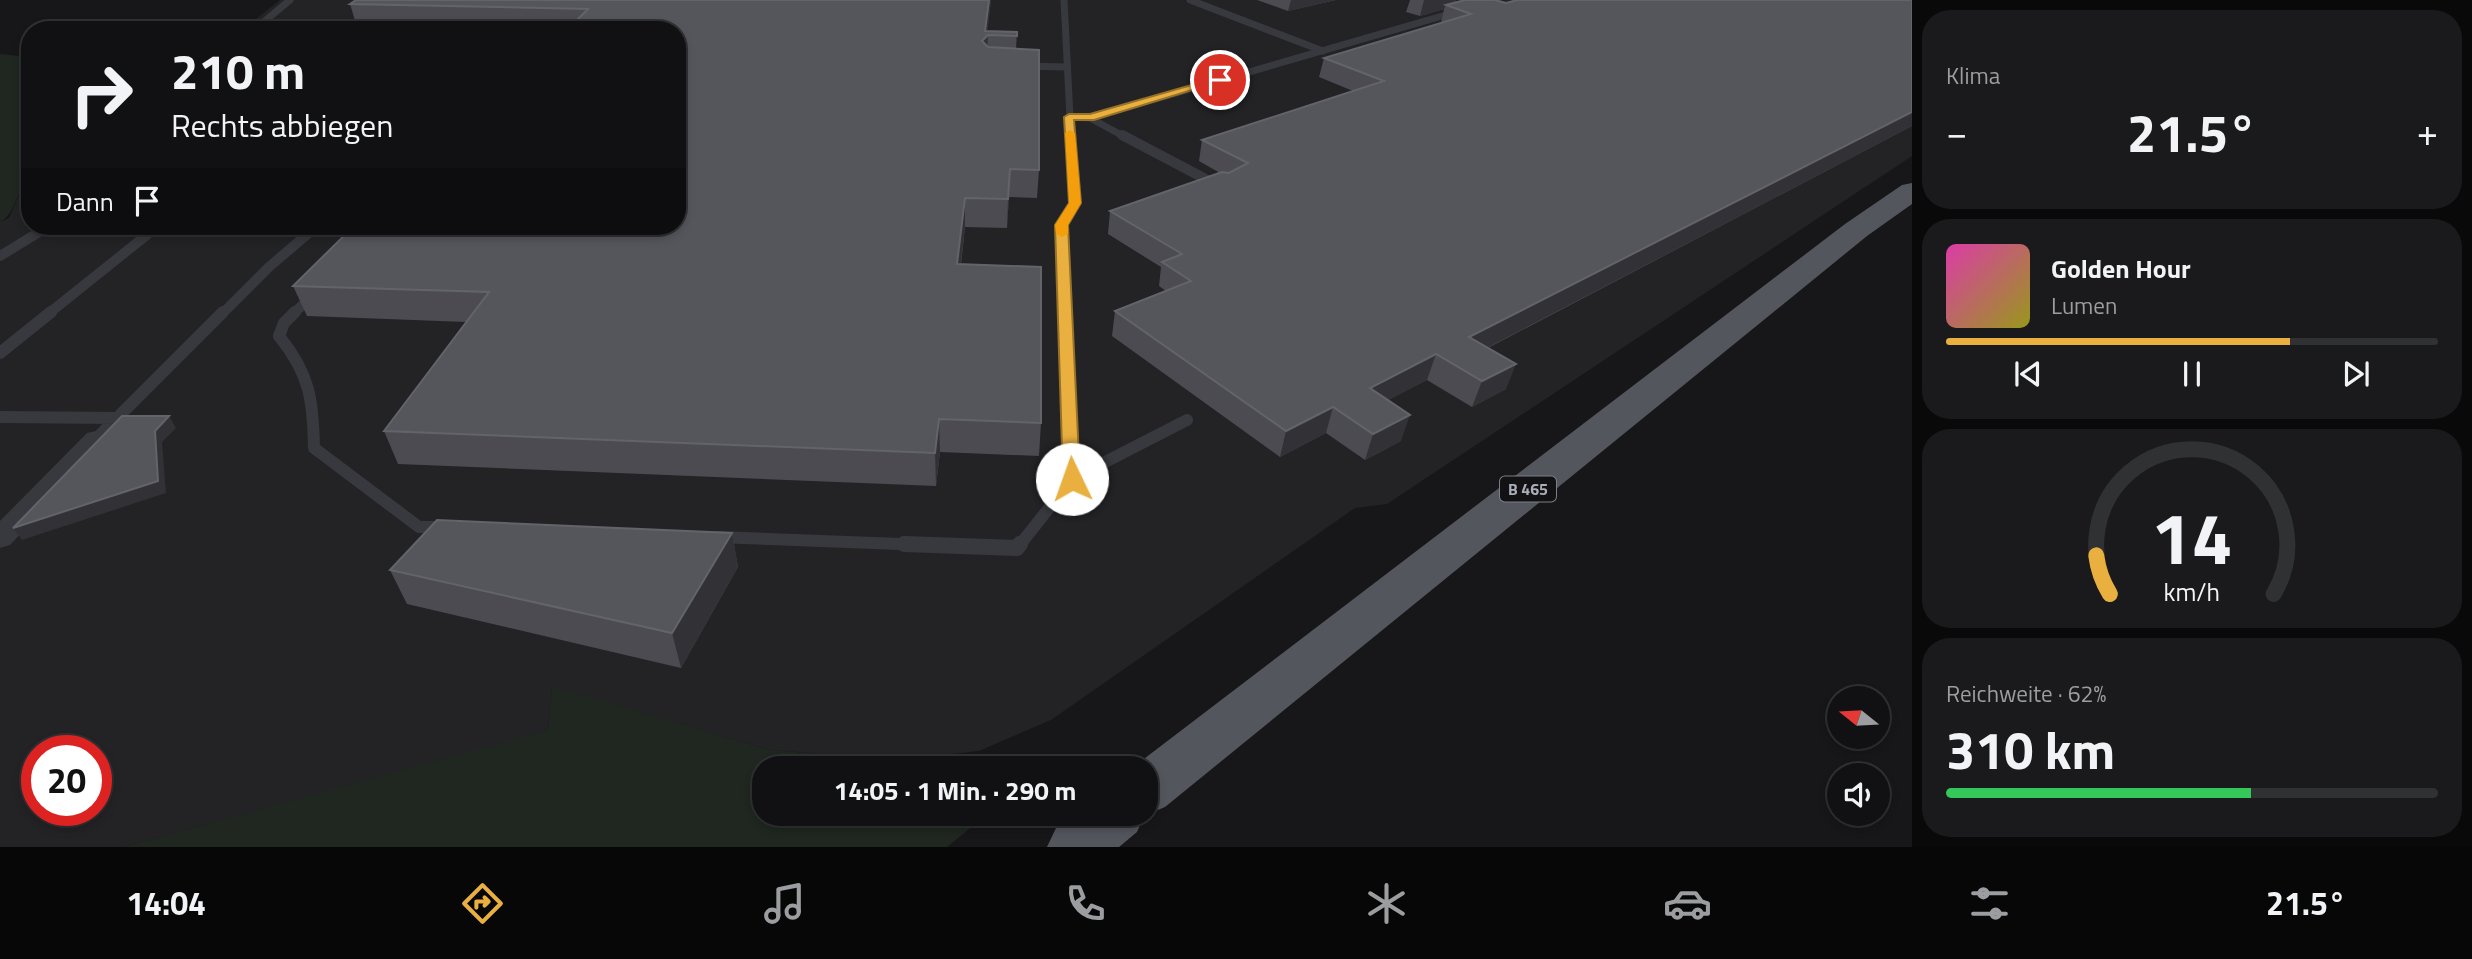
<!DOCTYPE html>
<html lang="de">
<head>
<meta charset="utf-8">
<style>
	:root { --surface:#111113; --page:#1a1a1c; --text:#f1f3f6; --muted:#9c9da0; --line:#303133; --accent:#e9b03f }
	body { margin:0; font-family:"Titillium Web",sans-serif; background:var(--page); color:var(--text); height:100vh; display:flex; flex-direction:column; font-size:26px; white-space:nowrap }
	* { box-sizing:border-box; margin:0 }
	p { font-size:23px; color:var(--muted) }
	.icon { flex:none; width:38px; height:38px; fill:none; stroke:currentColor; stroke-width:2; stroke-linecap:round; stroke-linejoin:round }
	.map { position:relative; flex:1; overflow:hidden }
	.panel { display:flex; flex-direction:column; gap:10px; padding:10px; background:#09090a; width:560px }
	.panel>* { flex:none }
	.banner { position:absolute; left:21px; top:21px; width:665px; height:214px; border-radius:28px; box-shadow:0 4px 10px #0003,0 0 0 2px var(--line); background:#111113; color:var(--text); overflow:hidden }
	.needle { width:46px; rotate:288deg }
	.controls { position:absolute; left:1827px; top:686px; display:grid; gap:14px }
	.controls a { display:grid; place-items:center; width:63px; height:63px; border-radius:50%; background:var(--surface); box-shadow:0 4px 10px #0003,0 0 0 2px var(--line); font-size:35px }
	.speed { position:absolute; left:21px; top:735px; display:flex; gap:14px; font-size:35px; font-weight:700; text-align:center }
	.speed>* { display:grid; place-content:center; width:91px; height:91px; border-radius:50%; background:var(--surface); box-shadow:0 4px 10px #0003,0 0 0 2px var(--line); line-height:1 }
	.speed .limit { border:10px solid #d22; background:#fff; color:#111 }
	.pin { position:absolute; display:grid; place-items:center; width:60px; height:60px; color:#fff; margin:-30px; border:4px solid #fff; border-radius:50%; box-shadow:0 2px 7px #0007 }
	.me { position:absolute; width:77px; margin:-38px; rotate:357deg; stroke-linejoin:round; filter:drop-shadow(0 0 5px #0008) }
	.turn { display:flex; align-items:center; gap:24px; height:147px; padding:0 35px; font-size:32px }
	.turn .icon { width:91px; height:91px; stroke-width:2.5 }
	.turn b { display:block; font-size:49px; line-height:60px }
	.then { display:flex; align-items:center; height:66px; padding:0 35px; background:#0003; gap:14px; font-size:26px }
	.big { font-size:52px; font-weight:700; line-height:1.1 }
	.panel .tile { flex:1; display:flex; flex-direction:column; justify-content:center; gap:10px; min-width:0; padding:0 24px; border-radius:28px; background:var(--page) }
	.panel .dial { align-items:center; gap:0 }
	.dial svg { height:182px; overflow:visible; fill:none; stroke:var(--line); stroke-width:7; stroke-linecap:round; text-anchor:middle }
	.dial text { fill:var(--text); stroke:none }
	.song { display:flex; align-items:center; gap:21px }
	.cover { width:84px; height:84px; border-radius:10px; background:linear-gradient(135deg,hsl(320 70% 55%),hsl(60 70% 35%)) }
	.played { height:7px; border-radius:4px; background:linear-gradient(90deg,var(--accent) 70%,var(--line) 70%) }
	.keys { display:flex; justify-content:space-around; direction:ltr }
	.heat { display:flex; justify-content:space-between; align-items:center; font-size:38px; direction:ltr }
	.charge { height:10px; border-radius:5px; background:linear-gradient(90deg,#34c759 62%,var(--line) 0) }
	.trip { position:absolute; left:752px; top:756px; width:406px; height:70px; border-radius:28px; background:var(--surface); box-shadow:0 4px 10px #0003,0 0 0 2px var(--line); font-weight:700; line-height:70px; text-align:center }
	.tabs { display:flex; height:112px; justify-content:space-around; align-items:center; background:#070708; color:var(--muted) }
	.tabs .icon { width:49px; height:49px }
	.tabs .active { color:var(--accent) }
	.tabs b { font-size:32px; color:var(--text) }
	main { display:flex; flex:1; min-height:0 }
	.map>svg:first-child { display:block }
</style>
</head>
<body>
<main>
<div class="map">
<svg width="1912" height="847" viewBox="0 0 1912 847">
	<rect width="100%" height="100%" fill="#171719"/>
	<path fill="#232326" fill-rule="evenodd" d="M280 0H1912V156L1387 504 1355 508 1051 720 979 751 898 760 770 750 552 687 548 730 517 740 123 847H0V222L9 218 24 183 30 179V226H677V30H242ZM37 751H96V810H37Z"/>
	<path fill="#1f2720" d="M0 54 30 57V179C15 190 17 213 0 222Z
		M552 686 770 750 898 760 883 768H765V814H985V816L947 847H123L548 730Z"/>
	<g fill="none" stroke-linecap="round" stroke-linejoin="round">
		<path stroke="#38393e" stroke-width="7" d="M1064 0 1071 137
			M1190 0 1323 51
			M254 30 290 0
			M1025 66 1066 67
			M1069 117 1090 118 1456 12
			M1090 118 1125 137"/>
		<path stroke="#38393e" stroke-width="10" d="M1122 135 1217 185
			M0 256 49 226
			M48 314 158 226
			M222 314 269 267 317 226
			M293 314 312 296
			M1065 314 1061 225 1075 203 1071 135"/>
		<path stroke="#38393e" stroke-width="12" d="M295 312 284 323 279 336C310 374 313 400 314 448L419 527H444
			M0 353 51 312
			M0 417 118 418
			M96 439 223 312
			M1072 479 1187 420
			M718 537 952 546
			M1019 546 1072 479 1065 312"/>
		<path stroke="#38393e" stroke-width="16" d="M904 544 1017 548 1020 544"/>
		<path fill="#38393e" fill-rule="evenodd" d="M96 431 105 433 108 439 105 445 10 545 0 548V521L87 433Z"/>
		<path fill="#54565d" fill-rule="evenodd" d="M1912 183V204L1867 236 1165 807 1146 815 1145 814 1137 832 1119 847H1047L1056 828 1074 814H1146V768H1132L1845 224 1902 185Z"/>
	</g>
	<path fill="#4b4b51" d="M356 0H991L987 31 1017 32 1016 49 1039 170 1037 198 1009 197 1007 228 965 227 961 265 1041 423 1039 456 940 452 936 486 398 464 384 431 466 322 307 316 293 286 677 226V30H476L357 27 350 4Z
		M1257 0H1336L1288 11Z
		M1410 0H1456L1455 3 1912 126 1488 348 1506 389 1472 407 1427 380 1388 400 1401 441 1365 460 1326 433 1280 457 1112 336 1115 311 1166 291 1159 286 1161 267 1108 234 1110 211 1220 173 1199 161 1202 140 1353 91 1319 77 1324 58 1441 23 1444 9 1420 16 1406 12Z
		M732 533 738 567 681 668 407 604 390 570Z"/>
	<path fill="#323236" d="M989 0H991L987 37 988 35 987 59 982 41 985 31Z
		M1291 0H1336L1288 11Z
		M1424 0H1456L1454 7 1446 5 1444 9 1420 16Z
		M1912 112V126L1460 362 1469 337Z
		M1010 169 1009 197 1007 228 1008 199Z
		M965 198V227L957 295V264Z
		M1436 354 1427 380 1362 414 1370 388Z
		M1516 364 1506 389 1472 407 1482 381Z
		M1333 407 1326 433 1280 457 1286 431Z
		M1410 415 1401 441 1365 460 1373 434Z
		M169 416 176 428 162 442 166 493 22 540 13 528Z
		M939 419 940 452 936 486 935 453Z
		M732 533 738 567 681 668 672 633Z"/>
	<path fill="#55565c" stroke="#63646a" stroke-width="2" d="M356 0H989L985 31 1017 32V36L988 35 982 41 988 47 1039 50V170L1010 169 1008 199 965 198 957 264 1041 267V423L939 419 935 453 384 431 489 292 293 286 354 226H677V30H567L588 9 350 4Z
		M1465 0H1495L1506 3 1517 0H1912V112L1469 337 1516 364 1482 381 1436 354 1370 388 1410 415 1373 434 1333 407 1286 431 1115 311 1191 281 1162 262 1182 254 1110 211 1222 172 1229 173 1248 163 1202 140 1384 81 1324 58 1471 14 1446 5Z
		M122 416H169L155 431 158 481 13 528Z
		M437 520 732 533 672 633 390 570Z"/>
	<path fill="#e9b03f" stroke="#977229" stroke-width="2" d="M1216 78 1225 80 1094 120H1074L1081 203 1068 225 1080 479 1078 483H1066L1063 479 1055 225 1069 203 1064 117 1069 114H1090Z"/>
	<path fill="#f59e0b" d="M1070 130 1075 133 1081 203 1068 225V234L1062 237 1056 234 1055 225 1069 203 1065 133Z"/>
	<g text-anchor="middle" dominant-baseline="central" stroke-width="5" stroke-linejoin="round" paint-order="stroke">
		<rect fill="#121214" stroke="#7c7f87" stroke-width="2" x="1500" y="476.5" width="56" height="25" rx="5"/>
		<g font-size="16" font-weight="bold" fill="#aaaeb8">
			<text x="1528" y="489">B 465</text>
		</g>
	</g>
</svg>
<div class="controls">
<a><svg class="needle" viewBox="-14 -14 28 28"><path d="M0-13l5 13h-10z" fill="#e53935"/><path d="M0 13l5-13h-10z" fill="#9c9da0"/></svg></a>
<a><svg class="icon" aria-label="sound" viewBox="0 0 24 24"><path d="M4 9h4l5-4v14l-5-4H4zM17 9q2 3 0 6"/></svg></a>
</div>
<div class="speed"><div class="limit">20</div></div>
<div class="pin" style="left:1220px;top:80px;background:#d93025"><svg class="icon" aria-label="arrive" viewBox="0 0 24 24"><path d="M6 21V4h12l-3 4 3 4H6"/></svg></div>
<svg class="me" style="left:1072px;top:479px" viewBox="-20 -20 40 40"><circle r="19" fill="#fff"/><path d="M0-13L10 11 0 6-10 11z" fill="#e9b03f"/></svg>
<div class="trip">14:05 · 1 Min. · 290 m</div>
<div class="banner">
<div class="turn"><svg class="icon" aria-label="right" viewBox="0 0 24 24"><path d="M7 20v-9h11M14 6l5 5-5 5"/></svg><div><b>210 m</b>Rechts abbiegen</div></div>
<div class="then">Dann<svg class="icon" aria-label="arrive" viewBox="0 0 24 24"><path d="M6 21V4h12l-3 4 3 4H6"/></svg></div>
</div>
</div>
<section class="panel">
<div class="tile"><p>Klima</p>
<div class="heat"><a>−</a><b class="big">21.5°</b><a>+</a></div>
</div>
<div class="tile">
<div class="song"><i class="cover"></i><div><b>Golden Hour</b><p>Lumen</p></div></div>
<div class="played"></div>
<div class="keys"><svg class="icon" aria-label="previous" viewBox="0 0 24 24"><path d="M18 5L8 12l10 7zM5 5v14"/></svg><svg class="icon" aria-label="pause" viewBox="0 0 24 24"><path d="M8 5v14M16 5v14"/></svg><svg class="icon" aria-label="next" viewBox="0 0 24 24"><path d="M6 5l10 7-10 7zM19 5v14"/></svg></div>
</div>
<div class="tile dial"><svg viewBox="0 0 100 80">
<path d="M14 69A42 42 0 1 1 86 69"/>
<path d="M14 69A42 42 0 0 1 8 52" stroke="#e9b03f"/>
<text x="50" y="56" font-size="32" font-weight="700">14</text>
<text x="50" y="72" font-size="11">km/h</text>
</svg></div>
<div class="tile"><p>Reichweite · 62%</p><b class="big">310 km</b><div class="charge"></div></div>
</section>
</main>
<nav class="tabs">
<b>14:04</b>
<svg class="icon active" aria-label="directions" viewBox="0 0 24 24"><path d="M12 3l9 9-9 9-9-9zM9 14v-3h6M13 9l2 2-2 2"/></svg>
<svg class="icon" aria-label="music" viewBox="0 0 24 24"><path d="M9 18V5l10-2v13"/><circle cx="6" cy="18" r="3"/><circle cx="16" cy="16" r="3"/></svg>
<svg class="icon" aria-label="phone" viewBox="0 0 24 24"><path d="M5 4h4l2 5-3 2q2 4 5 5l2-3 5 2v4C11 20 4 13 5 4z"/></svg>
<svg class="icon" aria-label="climate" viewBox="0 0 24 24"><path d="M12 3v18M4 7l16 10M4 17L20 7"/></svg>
<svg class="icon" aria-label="car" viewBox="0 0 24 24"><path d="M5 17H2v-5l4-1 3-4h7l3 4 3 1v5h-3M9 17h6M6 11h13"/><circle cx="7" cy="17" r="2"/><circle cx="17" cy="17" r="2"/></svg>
<svg class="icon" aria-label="filters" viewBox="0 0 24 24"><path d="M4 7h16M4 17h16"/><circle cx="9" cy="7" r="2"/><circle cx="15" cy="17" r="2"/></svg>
<b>21.5°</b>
</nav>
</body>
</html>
